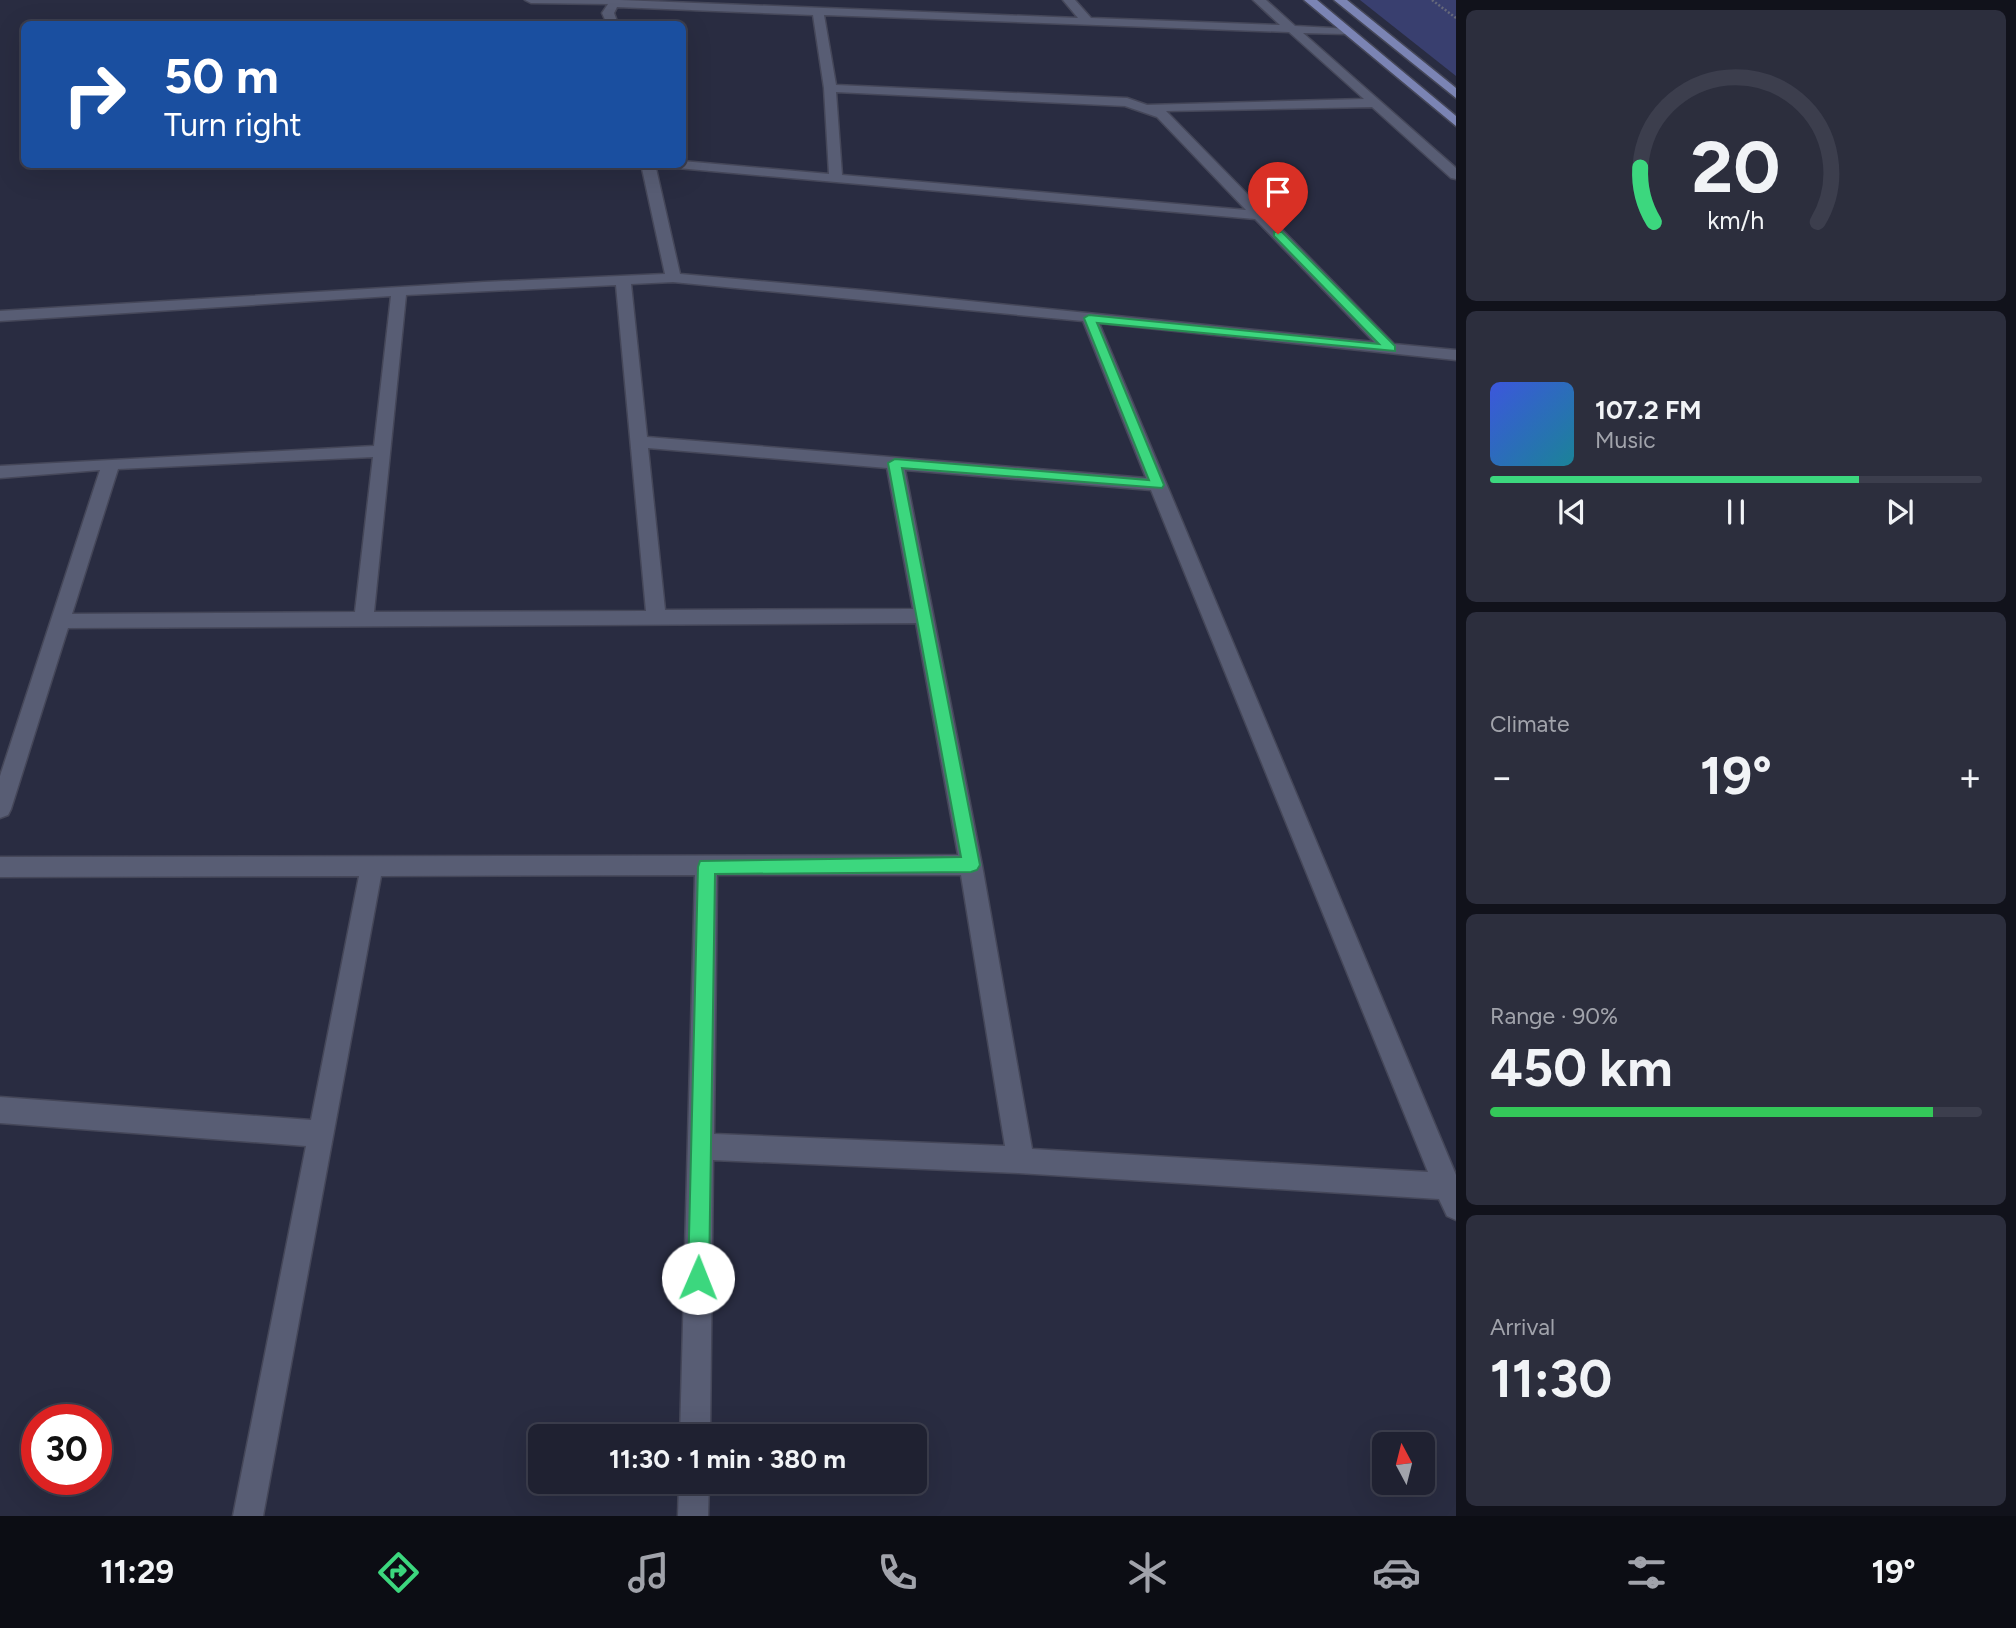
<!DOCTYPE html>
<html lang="en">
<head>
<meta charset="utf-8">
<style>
	:root { --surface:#1f2131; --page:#2c2e3d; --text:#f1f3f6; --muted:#a1a3ab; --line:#3c3e4d; --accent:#3cd77e }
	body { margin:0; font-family:Figtree,sans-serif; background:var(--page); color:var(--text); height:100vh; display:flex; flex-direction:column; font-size:26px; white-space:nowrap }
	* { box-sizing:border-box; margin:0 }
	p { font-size:23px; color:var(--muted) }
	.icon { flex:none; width:38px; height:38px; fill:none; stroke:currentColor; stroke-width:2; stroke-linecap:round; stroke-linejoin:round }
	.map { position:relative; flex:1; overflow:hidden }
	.sheet { display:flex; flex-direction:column; gap:10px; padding:10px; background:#11121b; width:560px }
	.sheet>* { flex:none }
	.hud { position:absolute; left:21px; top:21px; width:665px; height:147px; border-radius:10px; box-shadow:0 7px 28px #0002,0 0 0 2px var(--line); background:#1a4fa0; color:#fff; overflow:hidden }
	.needle { width:46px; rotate:353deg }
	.buttons { position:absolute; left:1372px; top:1432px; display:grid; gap:14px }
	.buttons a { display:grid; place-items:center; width:63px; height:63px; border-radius:10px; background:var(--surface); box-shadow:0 7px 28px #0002,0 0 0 2px var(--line); font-size:35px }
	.speed { position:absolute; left:21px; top:1404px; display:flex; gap:14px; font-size:35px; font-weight:700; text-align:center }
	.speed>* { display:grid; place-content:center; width:91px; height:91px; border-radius:50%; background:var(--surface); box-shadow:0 7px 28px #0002,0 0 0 2px var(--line); line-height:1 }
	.speed .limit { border:10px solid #d22; background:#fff; color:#111 }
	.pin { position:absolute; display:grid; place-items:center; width:60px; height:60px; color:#fff; margin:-72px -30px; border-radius:50% 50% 50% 0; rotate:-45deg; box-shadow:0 0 7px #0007 }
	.pin .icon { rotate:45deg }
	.me { position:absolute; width:77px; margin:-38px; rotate:1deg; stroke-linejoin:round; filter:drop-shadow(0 0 5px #0008) }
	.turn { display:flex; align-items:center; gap:24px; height:147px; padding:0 28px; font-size:32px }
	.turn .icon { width:91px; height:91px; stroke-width:2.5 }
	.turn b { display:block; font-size:49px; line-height:60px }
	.big { font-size:52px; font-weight:700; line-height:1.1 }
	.sheet .widget { flex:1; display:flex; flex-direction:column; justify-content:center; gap:10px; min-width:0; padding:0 24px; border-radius:10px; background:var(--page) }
	.sheet .dial { align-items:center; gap:0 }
	.dial svg { height:182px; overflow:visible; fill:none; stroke:var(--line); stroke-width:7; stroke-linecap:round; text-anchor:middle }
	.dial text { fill:var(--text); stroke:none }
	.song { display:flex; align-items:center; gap:21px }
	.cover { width:84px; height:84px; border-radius:10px; background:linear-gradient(135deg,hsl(230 70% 55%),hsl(190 70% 35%)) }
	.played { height:7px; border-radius:4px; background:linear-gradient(90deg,var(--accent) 75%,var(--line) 75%) }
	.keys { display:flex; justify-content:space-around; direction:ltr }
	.heat { display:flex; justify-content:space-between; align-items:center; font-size:38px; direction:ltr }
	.charge { height:10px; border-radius:5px; background:linear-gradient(90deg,#34c759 90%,var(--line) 0) }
	.trip { position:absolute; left:528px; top:1424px; width:399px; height:70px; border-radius:10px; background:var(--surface); box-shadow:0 7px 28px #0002,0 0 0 2px var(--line); font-weight:700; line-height:70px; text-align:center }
	.tab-bar { display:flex; height:112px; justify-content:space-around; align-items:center; background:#0c0d14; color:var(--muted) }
	.tab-bar .icon { width:49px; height:49px }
	.tab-bar .active { color:var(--accent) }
	.tab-bar b { font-size:32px; color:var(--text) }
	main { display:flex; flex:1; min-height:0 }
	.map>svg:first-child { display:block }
</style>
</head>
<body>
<main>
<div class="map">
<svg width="1456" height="1516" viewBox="0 0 1456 1516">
	<rect width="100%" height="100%" fill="#292c41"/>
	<path fill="#393f6f" d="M1360 0H1456V76Z"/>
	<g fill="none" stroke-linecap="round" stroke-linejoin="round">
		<g stroke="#454759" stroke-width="3">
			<path id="minor" d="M525 0H620L1078 18 1063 0H1075L1091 18 1280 25 1253 0H1266L1295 26 1351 29V33L1347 34 1303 33 1456 168V179L1451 178 1372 107 1166 111 1394 344 1456 350V360L1099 323 1456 1175V1220L1447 1216 1439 1199 1018 1173 713 1160 710 1437H680L695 875 381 876 263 1516H233L306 1146 0 1123V1097L311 1120 359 876 0 877V857L958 855 916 623 68 628 11 809 8 815 0 818V776L100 470 0 478V466L374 446 391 296 0 321V311L484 282 665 274 641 164H655L680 274 861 290 1374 342 1255 219 666 167 665 164H682V161L829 174 824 88 813 15 617 7 614 13 618 24H607L602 13 608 4 531 3ZM824 15 1289 32 1364 99 1147 105 1127 98 836 85ZM836 92 1125 106 1157 117 1246 210 842 175ZM673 282 1083 321 1146 478 647 437 631 284ZM616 285 646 611 374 612 406 295ZM648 448 887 468 913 609 665 610ZM373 457 355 612 72 614 118 469ZM905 470 1151 490 1428 1172 1032 1149 982 865ZM717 875H961L1005 1146 714 1134Z
				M679 1482H709L708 1516H678Z"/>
		</g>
		<g stroke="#454759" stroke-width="3">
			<path id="major" d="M1304 0H1317L1456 116V126Z
				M1334 0H1347L1456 88V98Z"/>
		</g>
		<path stroke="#66697b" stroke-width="2.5" stroke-dasharray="2 2" stroke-linecap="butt" d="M1432 0 1456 18"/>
		<use href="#minor" fill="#585d74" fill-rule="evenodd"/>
		<use href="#major" fill="#7b84b4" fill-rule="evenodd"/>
	</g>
	<path fill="#3cd77e" stroke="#278c52" stroke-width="2" d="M1274 232H1282L1395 346V351L1097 323 1164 485 1162 488 902 468 980 865 977 870 971 872 715 874 709 1278 706 1286 698 1289 691 1286 688 1278 698 867 700 861 961 857 888 463 895 459 1149 480 1084 318 1089 315 1379 344 1274 236Z"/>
</svg>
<div class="buttons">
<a><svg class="needle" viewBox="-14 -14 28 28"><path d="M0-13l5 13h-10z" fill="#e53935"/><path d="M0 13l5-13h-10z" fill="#a1a3ab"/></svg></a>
</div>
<div class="speed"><div class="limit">30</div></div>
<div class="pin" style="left:1278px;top:234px;background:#d93025"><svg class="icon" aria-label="arrive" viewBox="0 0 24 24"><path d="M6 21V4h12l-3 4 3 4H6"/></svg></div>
<svg class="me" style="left:698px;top:1278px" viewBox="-20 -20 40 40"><circle r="19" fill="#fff"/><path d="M0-13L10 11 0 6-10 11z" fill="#3cd77e"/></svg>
<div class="trip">11:30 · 1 min · 380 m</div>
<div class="hud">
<div class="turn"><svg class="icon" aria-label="right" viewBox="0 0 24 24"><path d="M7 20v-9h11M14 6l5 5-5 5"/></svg><div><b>50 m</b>Turn right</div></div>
</div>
</div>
<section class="sheet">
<div class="widget dial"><svg viewBox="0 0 100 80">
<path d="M14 69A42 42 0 1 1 86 69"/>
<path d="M14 69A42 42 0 0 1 8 45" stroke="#3cd77e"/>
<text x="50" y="56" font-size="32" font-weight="700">20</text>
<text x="50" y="72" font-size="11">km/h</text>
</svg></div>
<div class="widget">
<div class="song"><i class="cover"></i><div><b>107.2 FM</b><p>Music</p></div></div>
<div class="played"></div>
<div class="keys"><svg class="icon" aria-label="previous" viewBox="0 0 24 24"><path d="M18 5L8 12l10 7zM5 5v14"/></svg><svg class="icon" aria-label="pause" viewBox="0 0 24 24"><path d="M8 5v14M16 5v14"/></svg><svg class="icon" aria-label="next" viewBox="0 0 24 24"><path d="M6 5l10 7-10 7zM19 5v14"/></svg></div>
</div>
<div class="widget"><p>Climate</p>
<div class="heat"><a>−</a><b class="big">19°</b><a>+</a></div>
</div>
<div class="widget"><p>Range · 90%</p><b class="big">450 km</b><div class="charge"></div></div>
<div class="widget"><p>Arrival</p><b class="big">11:30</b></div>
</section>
</main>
<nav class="tab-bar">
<b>11:29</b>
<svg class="icon active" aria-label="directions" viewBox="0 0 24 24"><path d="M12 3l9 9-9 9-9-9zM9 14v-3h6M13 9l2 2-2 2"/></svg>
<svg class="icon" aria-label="music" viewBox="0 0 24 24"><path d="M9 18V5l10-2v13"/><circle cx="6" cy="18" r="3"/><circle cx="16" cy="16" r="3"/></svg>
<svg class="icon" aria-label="phone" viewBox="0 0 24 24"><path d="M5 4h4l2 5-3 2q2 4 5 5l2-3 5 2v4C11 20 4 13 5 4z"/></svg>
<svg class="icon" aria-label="climate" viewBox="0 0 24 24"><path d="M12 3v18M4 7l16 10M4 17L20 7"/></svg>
<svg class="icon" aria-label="car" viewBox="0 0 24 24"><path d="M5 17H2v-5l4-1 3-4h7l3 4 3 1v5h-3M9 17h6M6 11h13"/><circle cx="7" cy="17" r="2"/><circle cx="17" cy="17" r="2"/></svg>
<svg class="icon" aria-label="filters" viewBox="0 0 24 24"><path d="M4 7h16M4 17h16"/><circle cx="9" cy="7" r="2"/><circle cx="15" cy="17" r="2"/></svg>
<b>19°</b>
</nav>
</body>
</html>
